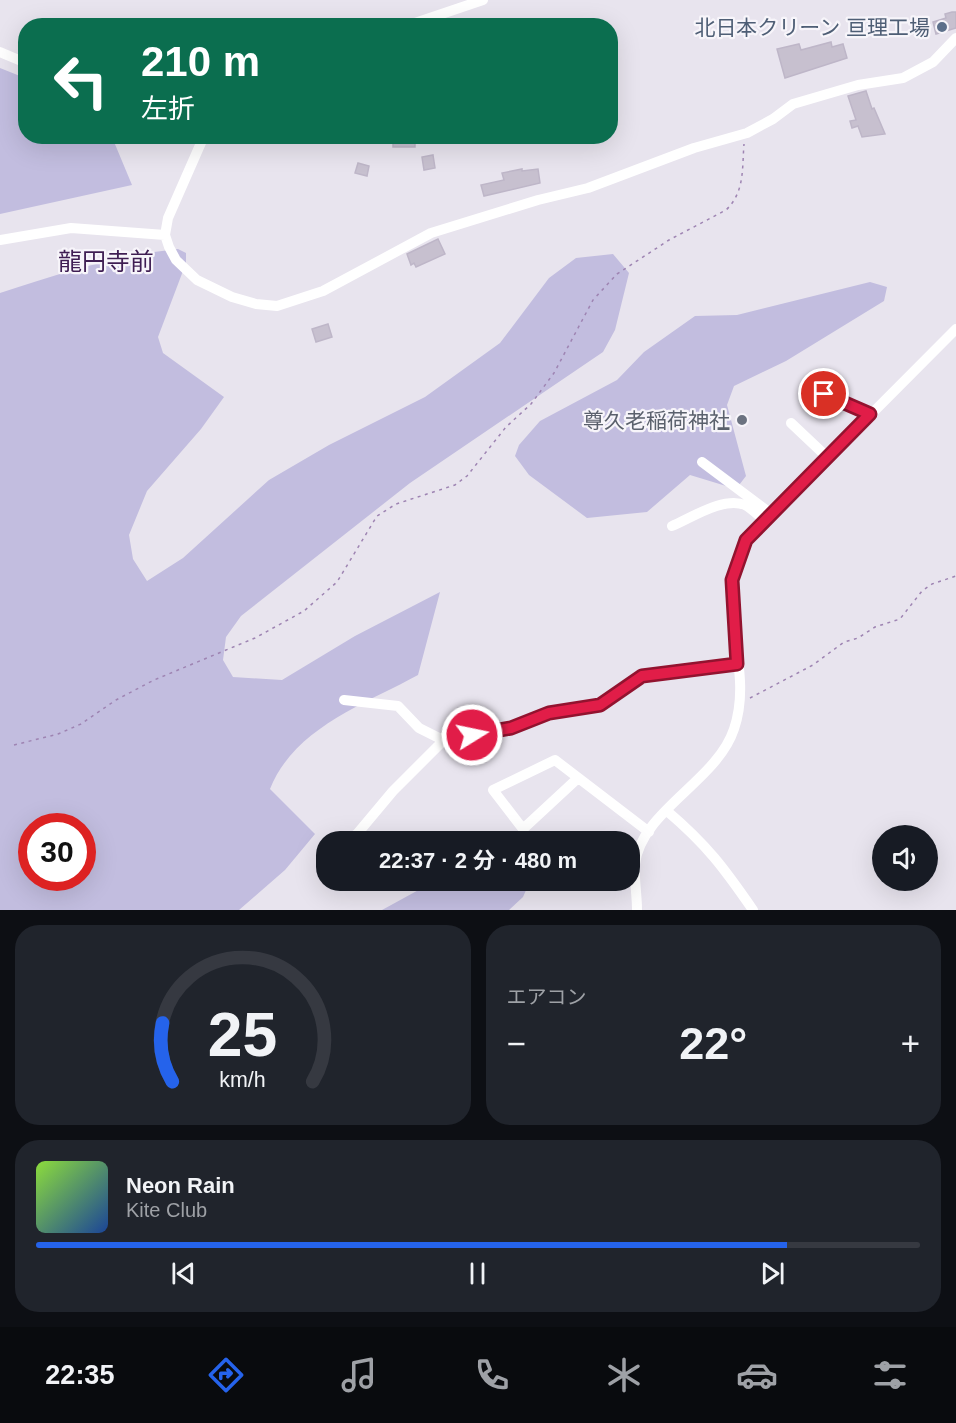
<!DOCTYPE html>
<html lang="ja">
<head>
<meta charset="utf-8">
<style>
	:root { --surface:#171b24; --page:#20242c; --text:#f1f3f6; --muted:#9ea1a6; --line:#363941; --accent:#2563eb }
	body { margin:0; font-family:Helvetica,"Noto Sans JP",sans-serif; background:var(--page); color:var(--text); height:100vh; display:flex; flex-direction:column; font-size:22px; white-space:nowrap }
	* { box-sizing:border-box; margin:0 }
	p { font-size:20px; color:var(--muted) }
	.icon { flex:none; width:33px; height:33px; fill:none; stroke:currentColor; stroke-width:2; stroke-linecap:round; stroke-linejoin:round }
	.map { position:relative; height:910px; overflow:hidden }
	.drawer { display:flex; flex-direction:column; gap:15px; padding:15px; background:#0d0f14; flex:1 }
	.drawer>* { flex:none }
	.hud { position:absolute; left:18px; top:18px; width:600px; height:126px; border-radius:24px; box-shadow:0 6px 24px #0002; background:#0b6e4f; color:#fff; overflow:hidden }
	.buttons { position:absolute; left:872px; top:825px; display:grid; gap:12px }
	.buttons a { display:grid; place-items:center; width:66px; height:66px; border-radius:50%; background:var(--surface); box-shadow:0 6px 24px #0002; font-size:30px }
	.speed { position:absolute; left:18px; top:813px; display:flex; gap:12px; font-size:30px; font-weight:700; text-align:center }
	.speed>* { display:grid; place-content:center; width:78px; height:78px; border-radius:50%; background:var(--surface); box-shadow:0 6px 24px #0002; line-height:1 }
	.speed .limit { border:9px solid #d22; background:#fff; color:#111 }
	.pin { position:absolute; display:grid; place-items:center; width:51px; height:51px; color:#fff; margin:-26px; border:3px solid #fff; border-radius:50%; box-shadow:0 2px 6px #0007 }
	.me { position:absolute; width:66px; margin:-33px; rotate:80deg; stroke-linejoin:round; filter:drop-shadow(0 0 4px #0008) }
	.turn { display:flex; align-items:center; gap:21px; height:126px; padding:0 24px; font-size:27px }
	.turn .icon { width:78px; height:78px; stroke-width:2.5 }
	.turn b { display:block; font-size:42px; line-height:51px }
	.big { font-size:45px; font-weight:700; line-height:1.1 }
	.drawer .widget { flex:1; display:flex; flex-direction:column; justify-content:center; gap:9px; min-width:0; padding:0 21px; border-radius:24px; background:var(--page) }
	.drawer .dial { align-items:center; gap:0 }
	.dial svg { height:156px; overflow:visible; fill:none; stroke:var(--line); stroke-width:7; stroke-linecap:round; text-anchor:middle }
	.dial text { fill:var(--text); stroke:none }
	.song { display:flex; align-items:center; gap:18px }
	.cover { width:72px; height:72px; border-radius:9px; background:linear-gradient(135deg,hsl(90 70% 55%),hsl(220 70% 35%)) }
	.played { height:6px; border-radius:3px; background:linear-gradient(90deg,var(--accent) 85%,var(--line) 85%) }
	.keys { display:flex; justify-content:space-around; direction:ltr }
	.heat { display:flex; justify-content:space-between; align-items:center; font-size:33px; direction:ltr }
	.drawer .tiles { flex:1; display:grid; gap:15px; grid-template-columns:1fr 1fr }
	.widget:last-child { grid-column:span 2 }
	.trip { position:absolute; left:316px; top:831px; width:324px; height:60px; border-radius:24px; background:var(--surface); box-shadow:0 6px 24px #0002; font-weight:700; line-height:60px; text-align:center }
	.tabs { display:flex; height:96px; justify-content:space-around; align-items:center; background:#090b0e; color:var(--muted) }
	.tabs .icon { width:42px; height:42px }
	.tabs .on { color:var(--accent) }
	.tabs b { font-size:27px; color:var(--text) }
	.map>svg:first-child { display:block }
</style>
</head>
<body>
<div class="map">
<svg width="956" height="910" viewBox="0 0 956 910">
	<rect width="100%" height="100%" fill="#e8e4ee"/>
	<path fill="#c2bddf" fill-rule="evenodd" d="M0 68 25 78 26 136 112 137 132 185 0 214Z
		M178 249 186 253V263L158 337 163 353 224 397 201 429 147 491 129 535 133 559 147 581 183 558 269 480 329 445 425 397 500 343 549 278 576 258 613 254 629 273 615 330 603 352 410 483 241 616 226 637 223 660 233 677 282 680 355 636 440 592 418 675C365 704 294 728 270 789L315 834 285 870 239 910H0V293C62 273 113 256 178 249ZM32 826H82V878H32Z
		M870 282 887 287 884 301 786 361 734 386 727 405 746 476 736 489 690 475 647 512 587 518 529 475 515 456 519 445 540 421 617 380 644 352 695 316 737 315Z
		M435 881V880L530 881 523 897 509 910H382Z"/>
	<path fill="#c7c0cf" stroke="#beb6c8" stroke-width="1.5" d="M952 12H956V28L936 34 933 22 946 18 945 14Z
		M831 42 832 47 843 44 847 58 785 78 777 49 799 44 801 50Z
		M866 91 872 109 874 108 885 134 862 137 858 126 852 128 850 121 856 120 848 96Z
		M393 136H415V147H393Z
		M433 155 435 168 424 170 422 157Z
		M358 163 369 166 367 176 355 173Z
		M522 169V171L538 169 540 183 484 196 481 185 504 180 502 173Z
		M438 239 445 254 416 267 414 263 411 265 407 254Z
		M328 324 332 337 316 342 312 329Z"/>
	<g fill="none" stroke-linecap="round" stroke-linejoin="round">
		<path stroke="#9e84b2" stroke-width="1.5" stroke-dasharray="3 4.5" stroke-linecap="butt" d="M750 698 813 665 844 642 858 638 875 627 900 619 922 591 932 584 956 576
			M14 745 58 734 81 724 116 700 154 680 255 638 304 611 337 582 377 516 396 504 455 485 467 476 506 427 531 404 554 373 593 300 617 274 669 240 726 210C745 192 742 168 744 144"/>
		<path stroke="#fff" stroke-width="10" d="M406 26 483 0
			M0 52 26 63
			M204 136 168 218 165 235 169 247 176 260 197 280 232 297 256 304 277 306 323 291 431 233 538 200 588 188 694 148 747 133 773 119 793 104 858 85 903 78 933 62 956 38
			M0 240 71 228 165 235
			M824 394 870 414
			M791 423 827 457
			M702 462 770 513
			M672 526C691 518 724 496 745 505 751 508 758 515 764 520
			M344 700 398 706 419 728 439 738 458 737 511 728 549 713 600 705 642 677 737 664
			M578 778 523 829 493 790 555 760 649 832
			M667 811C707 845 724 868 753 910
			M345 842 357 834 393 791 446 738
			M637 910C637 895 634 879 635 864 641 811 717 781 734 729 751 680 727 629 732 579 734 565 740 552 746 540L956 329"/>
	</g>
	<g fill="none" stroke-linecap="round" stroke-linejoin="round">
		<g stroke="#92132f" stroke-width="15">
			<path id="route" d="M472 735 511 728 549 713 600 705 642 676 737 664 732 580 746 540 870 414 824 394"/>
		</g>
		<use href="#route" stroke="#e11d48" stroke-width="10"/>
	</g>
	<circle fill="#5c6f8a" stroke="#f7f5fa" stroke-width="2" cx="942" cy="27" r="6"/>
	<circle fill="#6b7280" stroke="#f7f5fa" stroke-width="2" cx="742" cy="420" r="6"/>
	<g text-anchor="middle" dominant-baseline="central" stroke-width="4.5" stroke-linejoin="round" paint-order="stroke">
		<g font-size="21" fill="#4e5e75" stroke="#f7f5fa" text-anchor="end">
			<text x="930" y="27">北日本クリーン 亘理工場</text>
		</g>
		<g font-size="21" fill="#5b616d" stroke="#f7f5fa" text-anchor="end">
			<text x="730" y="420">尊久老稲荷神社</text>
		</g>
		<g font-size="24" fill="#3f1e53" stroke="#f7f5fa">
			<text x="106" y="261">龍円寺前</text>
		</g>
	</g>
</svg>
<div class="buttons">
<a><svg class="icon" aria-label="sound" viewBox="0 0 24 24"><path d="M4 9h4l5-4v14l-5-4H4zM17 9q2 3 0 6"/></svg></a>
</div>
<div class="speed"><div class="limit">30</div></div>
<div class="pin" style="left:824px;top:394px;background:#d93025"><svg class="icon" aria-label="arrive" viewBox="0 0 24 24"><path d="M6 21V4h12l-3 4 3 4H6"/></svg></div>
<svg class="me" style="left:472px;top:735px" viewBox="-20 -20 40 40"><circle r="17" fill="#e11d48" stroke="#fff" stroke-width="3"/><path d="M0-11L8 9 0 5-8 9z" fill="#fff"/></svg>
<div class="trip">22:37 · 2 分 · 480 m</div>
<div class="hud">
<div class="turn"><svg class="icon" aria-label="left" viewBox="0 0 24 24"><path d="M17 20v-9H6M10 6l-5 5 5 5"/></svg><div><b>210 m</b>左折</div></div>
</div>
</div>
<section class="drawer">
<div class="tiles">
<div class="widget dial"><svg viewBox="0 0 100 80">
<path d="M14 69A42 42 0 1 1 86 69"/>
<path d="M14 69A42 42 0 0 1 9 39" stroke="#2563eb"/>
<text x="50" y="56" font-size="32" font-weight="700">25</text>
<text x="50" y="72" font-size="11">km/h</text>
</svg></div>
<div class="widget"><p>エアコン</p>
<div class="heat"><a>−</a><b class="big">22°</b><a>+</a></div>
</div>
<div class="widget">
<div class="song"><i class="cover"></i><div><b>Neon Rain</b><p>Kite Club</p></div></div>
<div class="played"></div>
<div class="keys"><svg class="icon" aria-label="previous" viewBox="0 0 24 24"><path d="M18 5L8 12l10 7zM5 5v14"/></svg><svg class="icon" aria-label="pause" viewBox="0 0 24 24"><path d="M8 5v14M16 5v14"/></svg><svg class="icon" aria-label="next" viewBox="0 0 24 24"><path d="M6 5l10 7-10 7zM19 5v14"/></svg></div>
</div>
</div>
</section>
<nav class="tabs">
<b>22:35</b>
<svg class="icon on" aria-label="directions" viewBox="0 0 24 24"><path d="M12 3l9 9-9 9-9-9zM9 14v-3h6M13 9l2 2-2 2"/></svg>
<svg class="icon" aria-label="music" viewBox="0 0 24 24"><path d="M9 18V5l10-2v13"/><circle cx="6" cy="18" r="3"/><circle cx="16" cy="16" r="3"/></svg>
<svg class="icon" aria-label="phone" viewBox="0 0 24 24"><path d="M5 4h4l2 5-3 2q2 4 5 5l2-3 5 2v4C11 20 4 13 5 4z"/></svg>
<svg class="icon" aria-label="climate" viewBox="0 0 24 24"><path d="M12 3v18M4 7l16 10M4 17L20 7"/></svg>
<svg class="icon" aria-label="car" viewBox="0 0 24 24"><path d="M5 17H2v-5l4-1 3-4h7l3 4 3 1v5h-3M9 17h6M6 11h13"/><circle cx="7" cy="17" r="2"/><circle cx="17" cy="17" r="2"/></svg>
<svg class="icon" aria-label="filters" viewBox="0 0 24 24"><path d="M4 7h16M4 17h16"/><circle cx="9" cy="7" r="2"/><circle cx="15" cy="17" r="2"/></svg>
</nav>
</body>
</html>
